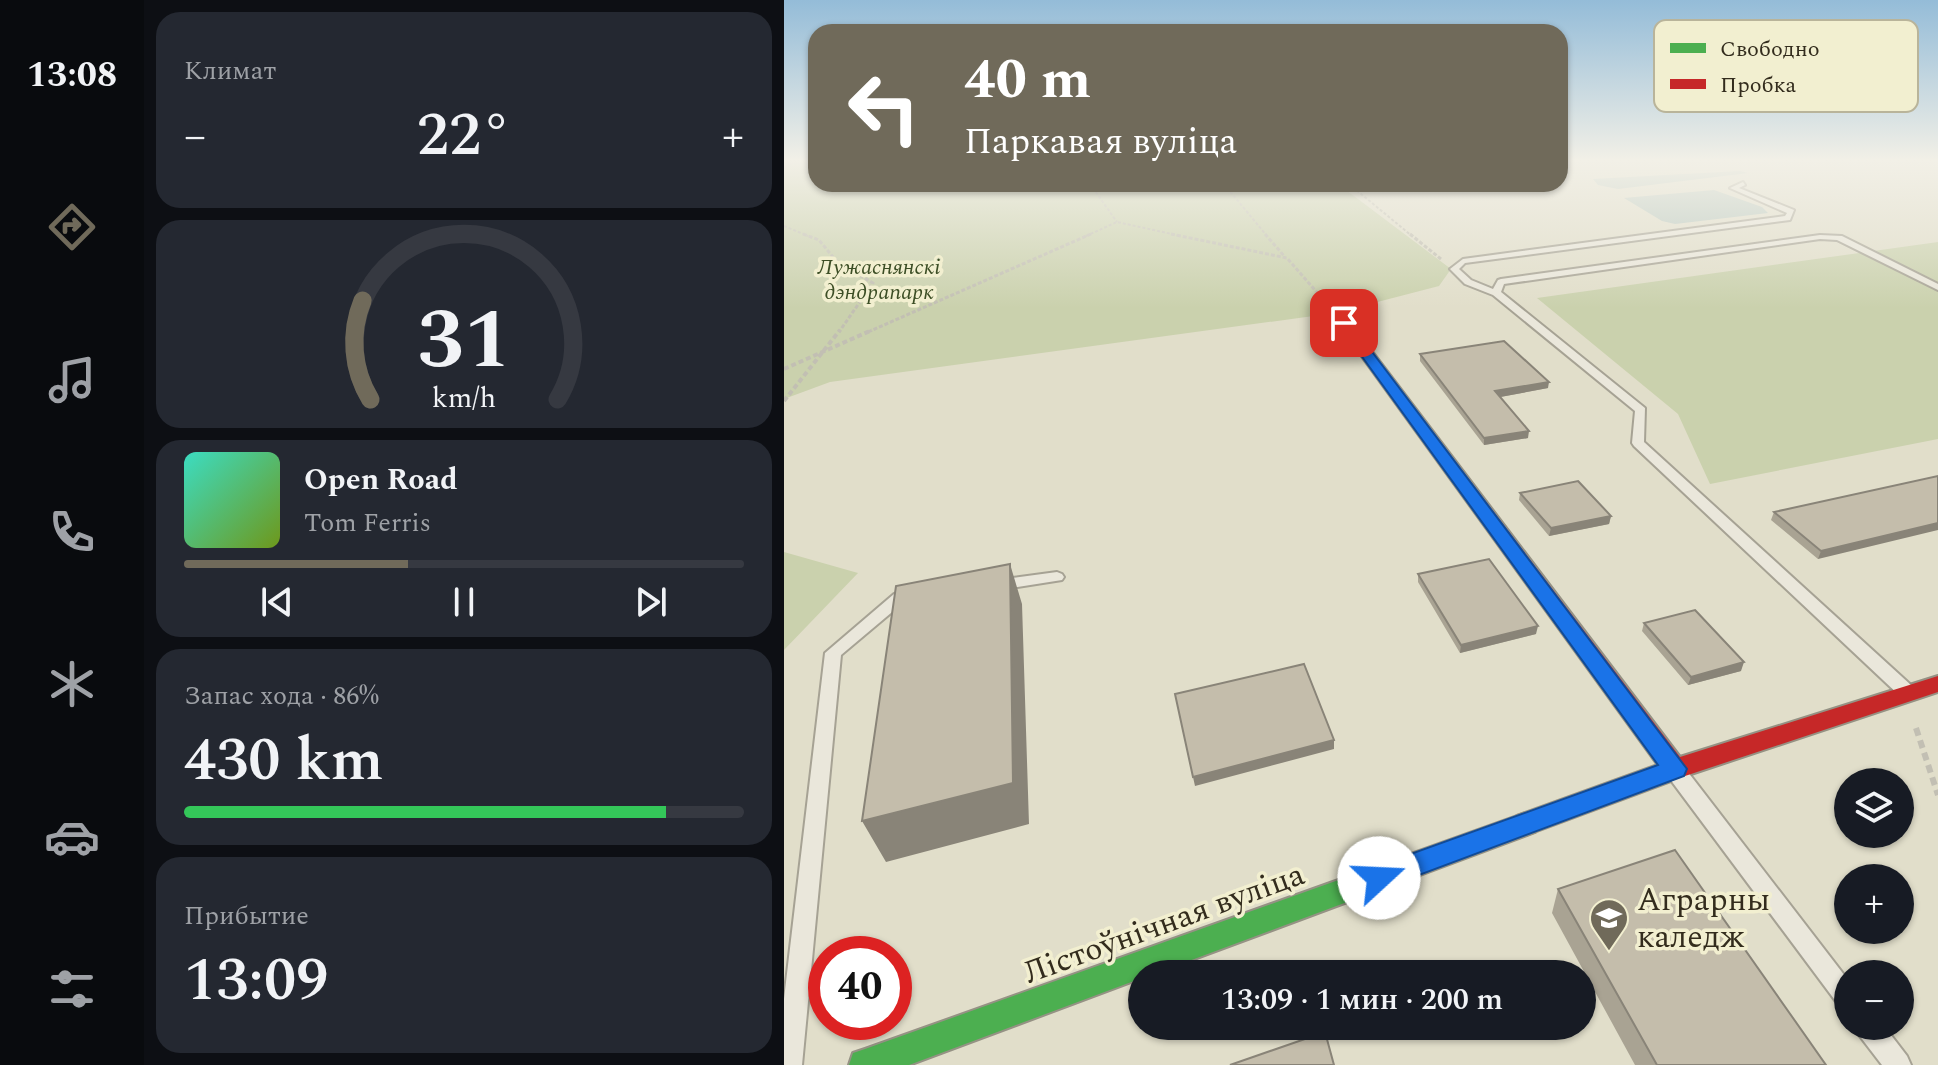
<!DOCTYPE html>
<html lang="ru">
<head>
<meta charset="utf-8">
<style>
	:root { --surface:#171b24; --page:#242831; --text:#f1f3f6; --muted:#9ea1a6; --line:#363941; --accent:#706a5a }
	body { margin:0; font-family:Spectral,serif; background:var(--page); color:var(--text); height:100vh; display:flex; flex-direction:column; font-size:30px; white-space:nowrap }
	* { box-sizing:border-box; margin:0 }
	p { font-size:26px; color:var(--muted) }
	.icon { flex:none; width:44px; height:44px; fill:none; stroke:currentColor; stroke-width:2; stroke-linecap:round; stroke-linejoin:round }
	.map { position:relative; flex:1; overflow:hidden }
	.panel { display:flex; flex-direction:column; gap:12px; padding:12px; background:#0d0f14; width:640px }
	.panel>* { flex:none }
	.hud { position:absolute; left:24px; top:24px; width:760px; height:168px; border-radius:24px; box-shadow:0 2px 6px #0004; background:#706a5a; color:#fff; overflow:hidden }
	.tools { position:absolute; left:1050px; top:768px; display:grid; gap:16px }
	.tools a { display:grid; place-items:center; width:80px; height:80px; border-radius:50%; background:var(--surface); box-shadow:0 2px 6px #0004; font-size:40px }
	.speed { position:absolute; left:24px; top:936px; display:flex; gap:16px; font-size:40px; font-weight:700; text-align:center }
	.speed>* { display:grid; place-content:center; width:104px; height:104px; border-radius:50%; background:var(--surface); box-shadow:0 2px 6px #0004; line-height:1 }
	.speed .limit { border:12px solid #d22; background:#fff; color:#111 }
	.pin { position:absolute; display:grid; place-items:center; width:68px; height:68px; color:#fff; margin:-34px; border-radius:16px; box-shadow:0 4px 12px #0006 }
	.me { position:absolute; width:88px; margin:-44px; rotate:70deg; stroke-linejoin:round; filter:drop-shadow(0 0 6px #0008) }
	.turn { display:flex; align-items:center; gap:28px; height:168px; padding:0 24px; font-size:36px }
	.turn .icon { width:104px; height:104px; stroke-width:2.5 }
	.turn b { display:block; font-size:56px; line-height:68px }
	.big { font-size:60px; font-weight:600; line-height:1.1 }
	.panel .tile { flex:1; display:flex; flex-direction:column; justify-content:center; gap:12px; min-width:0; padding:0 28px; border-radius:24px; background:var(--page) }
	.panel .dial { align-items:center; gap:0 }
	.dial svg { height:208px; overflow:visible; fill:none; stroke:var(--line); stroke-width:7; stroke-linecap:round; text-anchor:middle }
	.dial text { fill:var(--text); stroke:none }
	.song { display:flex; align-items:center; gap:24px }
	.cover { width:96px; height:96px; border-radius:12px; background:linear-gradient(135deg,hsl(170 70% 55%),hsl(80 70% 35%)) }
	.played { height:8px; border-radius:4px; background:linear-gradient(90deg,var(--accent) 40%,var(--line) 40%) }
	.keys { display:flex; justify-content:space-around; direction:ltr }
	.heat { display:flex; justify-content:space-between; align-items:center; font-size:44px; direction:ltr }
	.charge { height:12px; border-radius:6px; background:linear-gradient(90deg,#34c759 86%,var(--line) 0) }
	.trip { position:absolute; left:344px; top:960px; width:468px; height:80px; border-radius:40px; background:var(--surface); box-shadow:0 2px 6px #0004; font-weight:600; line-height:80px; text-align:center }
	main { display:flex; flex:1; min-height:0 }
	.dock { display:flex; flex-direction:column; width:144px; justify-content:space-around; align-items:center; background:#090b0e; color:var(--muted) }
	.dock .icon { width:56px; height:56px }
	.dock .on { color:var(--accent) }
	.dock b { font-size:36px; color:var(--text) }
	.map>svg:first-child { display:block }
</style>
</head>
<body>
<main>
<nav class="dock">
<b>13:08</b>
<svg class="icon on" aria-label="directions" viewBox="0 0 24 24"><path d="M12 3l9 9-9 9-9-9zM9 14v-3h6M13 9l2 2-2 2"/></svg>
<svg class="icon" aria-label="music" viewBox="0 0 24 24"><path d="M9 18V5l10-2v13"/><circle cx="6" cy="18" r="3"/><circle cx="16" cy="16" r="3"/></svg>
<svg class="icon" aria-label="phone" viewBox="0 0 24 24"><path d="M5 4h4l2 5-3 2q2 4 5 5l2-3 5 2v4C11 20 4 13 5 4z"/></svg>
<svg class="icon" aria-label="climate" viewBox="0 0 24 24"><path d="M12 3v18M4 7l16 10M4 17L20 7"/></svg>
<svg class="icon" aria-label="car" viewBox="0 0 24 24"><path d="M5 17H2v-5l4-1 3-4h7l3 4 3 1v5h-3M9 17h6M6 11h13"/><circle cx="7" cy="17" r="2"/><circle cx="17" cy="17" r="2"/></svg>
<svg class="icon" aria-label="filters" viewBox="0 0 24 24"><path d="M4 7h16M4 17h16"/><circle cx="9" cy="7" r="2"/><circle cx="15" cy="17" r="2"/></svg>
</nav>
<section class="panel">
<div class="tile"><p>Климат</p>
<div class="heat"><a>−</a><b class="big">22°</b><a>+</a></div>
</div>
<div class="tile dial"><svg viewBox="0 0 100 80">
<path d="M14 69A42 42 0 1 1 86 69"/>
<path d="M14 69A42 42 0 0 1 11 31" stroke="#706a5a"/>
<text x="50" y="56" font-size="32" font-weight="700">31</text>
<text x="50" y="72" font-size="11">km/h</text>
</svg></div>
<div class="tile">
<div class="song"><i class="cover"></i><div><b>Open Road</b><p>Tom Ferris</p></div></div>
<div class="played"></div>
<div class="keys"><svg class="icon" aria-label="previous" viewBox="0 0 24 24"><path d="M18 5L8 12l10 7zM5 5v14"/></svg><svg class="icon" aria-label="pause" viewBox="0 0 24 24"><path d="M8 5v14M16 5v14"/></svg><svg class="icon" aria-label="next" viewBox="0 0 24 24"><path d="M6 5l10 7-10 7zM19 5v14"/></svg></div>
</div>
<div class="tile"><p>Запас хода · 86%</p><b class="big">430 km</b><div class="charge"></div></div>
<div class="tile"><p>Прибытие</p><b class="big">13:09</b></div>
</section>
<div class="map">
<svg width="1154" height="1065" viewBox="0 0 1154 1065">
	<rect width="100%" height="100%" fill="#e1deca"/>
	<path fill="#cad1ad" d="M0 159H32V184H554L667 269 655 286 551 313 46 382 0 399Z
		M1154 242V439L926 484 894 414 753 298Z
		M0 552 74 573 0 650Z"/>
	<path fill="#b6c7bf" d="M956 171 964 173 834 189 814 185 809 179Z
		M930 190 978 207 984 213 891 224 878 221 840 198Z"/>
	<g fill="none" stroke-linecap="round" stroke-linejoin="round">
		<g stroke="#a6a294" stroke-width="4">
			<path id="lane" d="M959 182 961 185 955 188 1010 210 1006 220 681 263 675 269 687 280 709 289 714 280 717 279 1036 235 1058 236 1154 284V290L1053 240 1036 239 720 284 717 292 861 408 860 442 1128 686 1131 691 1128 696 1122 698 1116 696 850 446 848 443 851 411 709 295 681 284 666 269 679 259 1001 216 1003 213 946 188Z
				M566 310 574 312 563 318V325H557L553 317Z
				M273 572 278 574 280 577 278 580 214 590 206 585 214 580Z
				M126 591 131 592 134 596 131 600 120 602 57 655 18 1065H0V999L41 653 110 594Z
				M893 765 900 767 1064 980V1011L1056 1007 886 779 883 773 886 767Z
				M1072 1026H1100L1123 1056 1127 1065H1098L1075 1035Z"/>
		</g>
		<g stroke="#959284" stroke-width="4">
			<path id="fast" d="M742 813 751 816 755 824 751 832 370 974H358V978L125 1065H65L69 1053 81 1049Z"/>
		</g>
		<g stroke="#959284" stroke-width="4">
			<path id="jam" d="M556 320H564L896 757 1154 676V692L898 777 742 835 733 832 729 824 733 816 874 765 556 326Z"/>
		</g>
		<path stroke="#c2bfb3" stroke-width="2" stroke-dasharray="3 2" stroke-linecap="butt" d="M0 168 16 159
			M306 184 333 222
			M440 184 483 236
			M565 184 628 236
			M0 226 24 236
			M302 236 333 222 397 236"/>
		<path stroke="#c2bfb3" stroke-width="3" stroke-dasharray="4 2" stroke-linecap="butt" d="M19 234 35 240 54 263 89 283 55 332
			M387 234 503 258 543 304
			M481 234 501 257
			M626 234 657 259
			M84 332 307 234"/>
		<path stroke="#c2bfb3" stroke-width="4" stroke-dasharray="5 3" stroke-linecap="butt" d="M0 369 88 330
			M0 401 56 330"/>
		<path stroke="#c2bfb3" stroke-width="6" stroke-dasharray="8 5" stroke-linecap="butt" d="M1132 728 1154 795"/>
		<use href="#lane" fill="#eae7db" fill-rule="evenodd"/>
		<use href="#fast" fill="#4caf50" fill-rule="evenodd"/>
		<use href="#jam" fill="#c62828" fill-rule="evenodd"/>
	</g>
	<path fill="#a9a393" d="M636 354 764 388 716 397 744 438 700 445 636 361Z
		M1154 476 1034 559 987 520 990 512Z
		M736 493 827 516 825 524 765 536 735 500Z
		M634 574 752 634 676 653 634 582Z
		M860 623 957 671 904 685 858 631Z
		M774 889 1042 1065H851L768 913Z"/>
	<path fill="#898478" d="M765 382 764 388 711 398V391Z
		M745 431 744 438 700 445V438Z
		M827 516 825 524 765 536 767 528Z
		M1154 523V530L1034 559 1037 551Z
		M226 564 238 604 245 824 102 862 78 821Z
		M754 626 752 634 676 653 677 645Z
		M960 662 957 671 904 685 907 677Z
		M550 740V749L411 786 409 777Z"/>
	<path fill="#c4bdab" stroke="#898478" stroke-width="2" d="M720 341 765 382 711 391 745 431 700 438 636 354Z
		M1154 476V523L1037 551 990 512Z
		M794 481 827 516 767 528 736 493Z
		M705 559 754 626 677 645 634 574Z
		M226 564 229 783 78 821 112 586Z
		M911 610 960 662 907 677 860 623Z
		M520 664 550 740 409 777 391 694Z
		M891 850 1042 1065H873L774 889Z
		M541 1032 550 1065H446Z"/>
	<linearGradient id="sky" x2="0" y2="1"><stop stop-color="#94bcd8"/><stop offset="0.52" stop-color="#f2f0e7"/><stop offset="1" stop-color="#f2f0e7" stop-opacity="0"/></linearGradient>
	<rect width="1154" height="308" fill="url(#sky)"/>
	<path fill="#1a73e8" stroke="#114b97" stroke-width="2" d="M555 320H564L903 769 900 776 595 890 585 887 581 878 585 869 874 765 555 325Z"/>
	<defs>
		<g id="university-pin" transform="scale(2)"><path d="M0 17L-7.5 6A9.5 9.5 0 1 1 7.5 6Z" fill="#706a5a" stroke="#f2efd0"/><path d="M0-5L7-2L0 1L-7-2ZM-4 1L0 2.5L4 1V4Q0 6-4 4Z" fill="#fff"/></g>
	</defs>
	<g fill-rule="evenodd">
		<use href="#university-pin" x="825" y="918"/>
	</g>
	<g text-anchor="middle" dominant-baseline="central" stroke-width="7" stroke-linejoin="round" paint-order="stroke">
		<g font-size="22" font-style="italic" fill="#3c4e25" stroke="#f2efd0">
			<text x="95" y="267">Лужаснянскі<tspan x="95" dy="25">дэндрапарк</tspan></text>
		</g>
		<g font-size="32" fill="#332c1d" stroke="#f2efd0" text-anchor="start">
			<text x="853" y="900">Аграрны<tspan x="853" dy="37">каледж</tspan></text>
		</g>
		<g font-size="32" fill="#332c1d" stroke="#f2efd0">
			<text transform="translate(380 924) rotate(-20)">Лістоўнічная вуліца</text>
		</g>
	</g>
	<rect x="870" y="20" width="264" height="92" rx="12" fill="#f2efd0" stroke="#b9b49a" stroke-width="2"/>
	<rect x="886" y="43" width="36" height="10" fill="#4caf50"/>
	<rect x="886" y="79" width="36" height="10" fill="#c62828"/>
	<g font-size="22" fill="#332c1d">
		<text x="936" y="56">Свободно</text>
		<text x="936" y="92">Пробка</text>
	</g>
</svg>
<div class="tools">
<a><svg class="icon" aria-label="layers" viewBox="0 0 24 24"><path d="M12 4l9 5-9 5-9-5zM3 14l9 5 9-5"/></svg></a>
<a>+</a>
<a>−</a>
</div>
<div class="speed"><div class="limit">40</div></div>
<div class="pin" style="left:560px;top:323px;background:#d93025"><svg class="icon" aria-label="arrive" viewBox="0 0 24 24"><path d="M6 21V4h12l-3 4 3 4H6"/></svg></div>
<svg class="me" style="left:595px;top:878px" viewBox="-20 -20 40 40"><circle r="19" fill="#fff"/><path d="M0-13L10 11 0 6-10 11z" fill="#1a73e8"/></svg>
<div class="trip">13:09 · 1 мин · 200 m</div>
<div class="hud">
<div class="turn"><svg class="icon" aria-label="left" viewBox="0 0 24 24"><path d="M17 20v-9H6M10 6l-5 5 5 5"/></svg><div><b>40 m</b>Паркавая вуліца</div></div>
</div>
</div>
</main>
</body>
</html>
